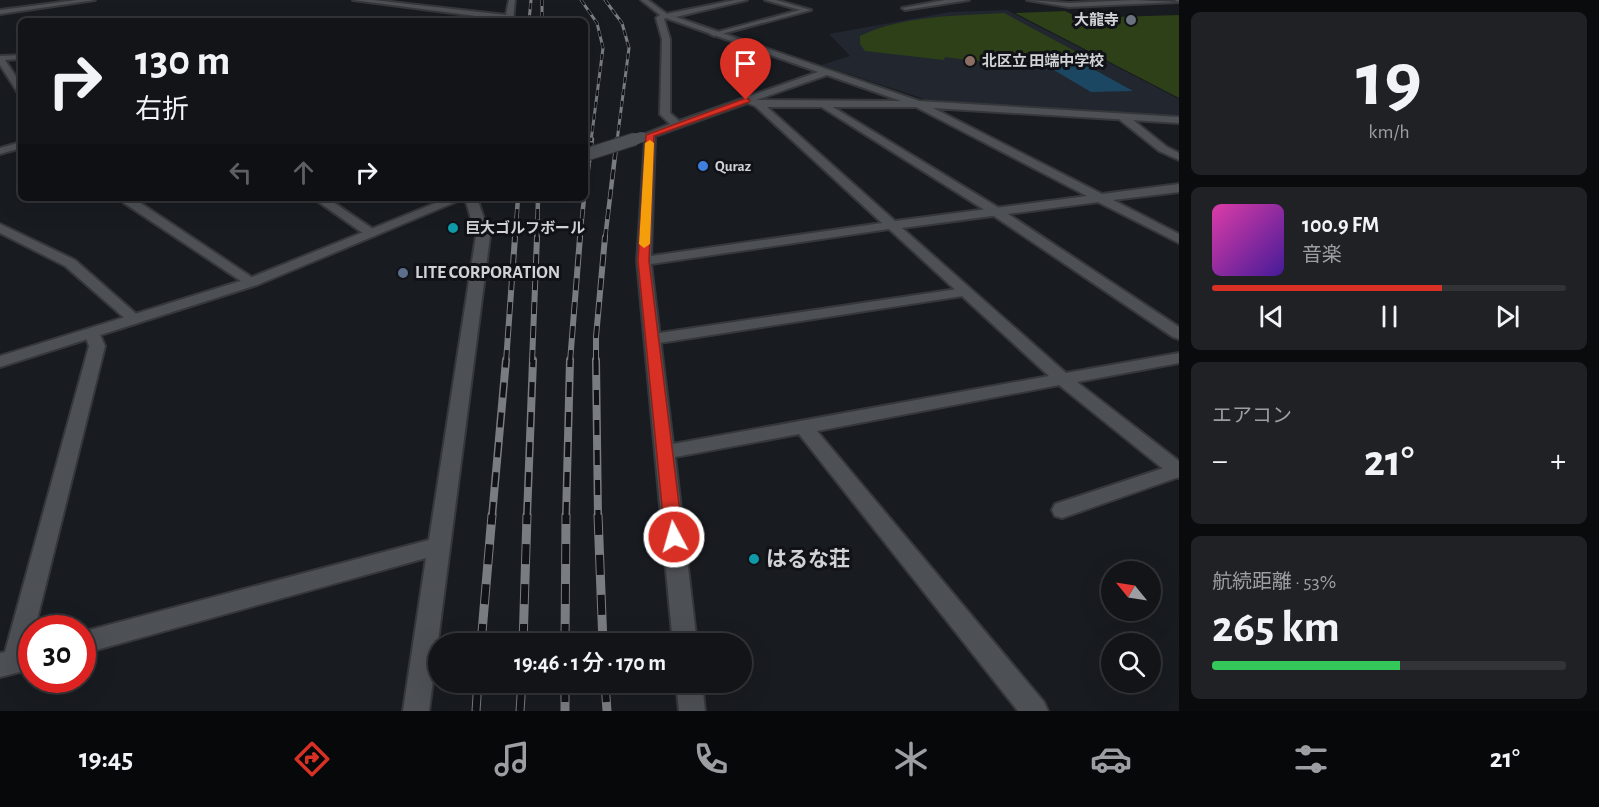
<!DOCTYPE html>
<html lang="ja">
<head>
<meta charset="utf-8">
<style>
	:root { --surface:#121418; --page:#1f2125; --text:#f1f3f6; --muted:#9c9ea2; --line:#313337; --accent:#d93025 }
	body { margin:0; font-family:"Alegreya Sans","Noto Sans JP",sans-serif; background:var(--page); color:var(--text); height:100vh; display:flex; flex-direction:column; font-size:22px; white-space:nowrap }
	* { box-sizing:border-box; margin:0 }
	p { font-size:20px; color:var(--muted) }
	.icon { flex:none; width:33px; height:33px; fill:none; stroke:currentColor; stroke-width:2; stroke-linecap:round; stroke-linejoin:round }
	.map { position:relative; flex:1; overflow:hidden }
	.side { display:flex; flex-direction:column; gap:12px; padding:12px; background:#0a0b0d; width:420px }
	.side>* { flex:none }
	.hud { position:absolute; left:18px; top:18px; width:570px; height:183px; border-radius:9px; box-shadow:0 6px 24px #0002,0 0 0 2px var(--line); background:#121418; color:var(--text); overflow:hidden }
	.needle { width:39px; rotate:300deg }
	.fabs { position:absolute; left:1101px; top:561px; display:grid; gap:12px }
	.fabs a { display:grid; place-items:center; width:60px; height:60px; border-radius:50%; background:var(--surface); box-shadow:0 6px 24px #0002,0 0 0 2px var(--line); font-size:30px }
	.speed { position:absolute; left:18px; top:615px; display:flex; gap:12px; font-size:30px; font-weight:700; text-align:center }
	.speed>* { display:grid; place-content:center; width:78px; height:78px; border-radius:50%; background:var(--surface); box-shadow:0 6px 24px #0002,0 0 0 2px var(--line); line-height:1 }
	.speed .limit { border:9px solid #d22; background:#fff; color:#111 }
	.pin { position:absolute; display:grid; place-items:center; width:51px; height:51px; color:#fff; margin:-62px -26px; border-radius:50% 50% 50% 0; rotate:-45deg; box-shadow:0 0 6px #0007 }
	.pin .icon { rotate:45deg }
	.me { position:absolute; width:66px; margin:-33px; rotate:354deg; stroke-linejoin:round; filter:drop-shadow(0 0 4px #0008) }
	.turn { display:flex; align-items:center; gap:21px; height:126px; padding:0 18px; font-size:27px }
	.turn .icon { width:78px; height:78px; stroke-width:2.5 }
	.turn b { display:block; font-size:42px; line-height:51px }
	.lanes { display:flex; align-items:center; height:57px; padding:0 18px; background:#0003; justify-content:center; gap:30px; direction:ltr }
	.lanes .off { opacity:.35 }
	.big { font-size:45px; font-weight:600; line-height:1.1 }
	.side .card { flex:1; display:flex; flex-direction:column; justify-content:center; gap:9px; min-width:0; padding:0 21px; border-radius:9px; background:var(--page) }
	.side .dial { align-items:center; gap:0 }
	.dial b { font-size:78px; line-height:1 }
	.song { display:flex; align-items:center; gap:18px }
	.cover { width:72px; height:72px; border-radius:9px; background:linear-gradient(135deg,hsl(320 70% 55%),hsl(260 70% 35%)) }
	.played { height:6px; border-radius:3px; background:linear-gradient(90deg,var(--accent) 65%,var(--line) 65%) }
	.keys { display:flex; justify-content:space-around; direction:ltr }
	.heat { display:flex; justify-content:space-between; align-items:center; font-size:33px; direction:ltr }
	.charge { height:9px; border-radius:4px; background:linear-gradient(90deg,#34c759 53%,var(--line) 0) }
	.trip { position:absolute; left:428px; top:633px; width:324px; height:60px; border-radius:30px; background:var(--surface); box-shadow:0 6px 24px #0002,0 0 0 2px var(--line); font-weight:600; line-height:60px; text-align:center }
	.tab-bar { display:flex; height:96px; justify-content:space-around; align-items:center; background:#07080a; color:var(--muted) }
	.tab-bar .icon { width:42px; height:42px }
	.tab-bar .selected { color:var(--accent) }
	.tab-bar b { font-size:27px; color:var(--text) }
	main { display:flex; flex:1; min-height:0 }
	.map>svg:first-child { display:block }
</style>
</head>
<body>
<main>
<div class="map">
<svg width="1179" height="711" viewBox="0 0 1179 711">
	<rect width="100%" height="100%" fill="#181b20"/>
	<path fill="#21262f" d="M1007 10 1179 99V116L930 101 821 65 850 56 829 34 950 12Z"/>
	<path fill="#2d4018" d="M1065 11 1096 26 1081 18 1179 15V98L1015 13Z
		M1004 13 1090 59 973 61 945 57 944 60 865 51 860 44V36C904 15 956 16 1004 13Z"/>
	<path fill="#1c4763" d="M1086 65 1133 91 1091 92 1047 66Z"/>
	<g fill="none" stroke-linecap="round" stroke-linejoin="round">
		<g stroke="#35373a" stroke-width="4">
			<path id="service" d="M735 0H747L676 17 661 15Z
				M765 0H776L811 10 714 36 710 34 800 10Z
				M945 0H969L905 10 902 8Z
				M823 101 999 208 1179 327V339L1173 337 991 214 820 106 818 104Z
				M1120 116H1128L1167 147 1179 153V160L1159 151 1120 120Z
				M123 198H133L259 282 257 285H247L124 203Z
				M313 198H327L379 233 372 237 367 236Z
				M0 224 75 260 142 319 134 324 129 322 65 266 0 233Z
				M964 288 971 292 969 295 653 344 645 339 653 334Z
				M1179 463V477L1062 518 1055 516 1052 510 1055 504Z"/>
		</g>
		<g stroke="#35373a" stroke-width="4">
			<path id="minor" d="M353 0H373L506 15 509 0H515L513 21Z
				M641 0H648L667 14 919 101 1179 117V123L933 108 1102 194 1179 184V192L1113 200 1179 234V243L1098 202 902 228 1066 373 1179 353V363L1077 382 1179 461V478L1172 476 1059 385 817 431 1044 702 1048 711H1018L799 434 675 457 697 644H673L637 261 645 140 637 137 670 124 660 114 662 39 656 18 660 15ZM666 18 818 72 679 121 670 113V39L664 19ZM827 75 901 101 756 100ZM747 103 755 106 882 223 651 256 655 136ZM767 107H916L1087 196 895 221ZM889 229 1049 376 673 444 651 264Z
				M1027 0 1069 3 1134 0 1179 2 1069 7Z
				M21 55V59L5 60 21 84V94L18 93 0 65V56Z
				M21 142V148L0 154V148Z
				M465 198H477L490 236 429 711H403L426 558 82 654V632L429 540 476 236Z
				M92 328 98 330 105 346 35 628H32V669L0 677V653L5 652 89 346 84 333Z
				M676 682H702L705 711H679Z"/>
		</g>
		<g stroke="#35373a" stroke-width="4">
			<path id="tertiary" d="M77 0H95L0 14V10Z
				M1175 0H1179V2L1176 1Z
				M448 198H465L257 285 0 367V356L247 279Z"/>
		</g>
		<use href="#service" fill="#4d5055" fill-rule="evenodd"/>
		<use href="#minor" fill="#4d5055" fill-rule="evenodd"/>
		<use href="#tertiary" fill="#4d5055" fill-rule="evenodd"/>
		<g stroke="#797c80" stroke-width="3">
			<path id="rail-far4" d="M542 0V21
				M581 0 597 23 603 48 591 141
				M605 0 622 23 629 48 617 141
				M529 21 531 0"/>
		</g>
		<g stroke="#797c80" stroke-width="4.5">
			<path id="rail-far3" d="M585 192 592 139
				M515 239 518 198
				M537 239 538 198
				M580 239 584 198
				M605 239 617 139"/>
		</g>
		<g stroke="#797c80" stroke-width="6">
			<path id="rail-far2" d="M506 362 515 237
				M532 362 537 237
				M570 362 580 237
				M596 362V337L605 237"/>
		</g>
		<g stroke="#797c80" stroke-width="8">
			<path id="rail-far1" d="M596 360 598 517
				M492 517 506 360
				M527 517 533 360
				M566 517 570 360"/>
		</g>
		<g stroke="#797c80" stroke-width="9">
			<path id="rail" d="M598 515 603 644
				M481 644 492 515
				M523 644 527 515
				M565 644 566 515
				M565 682V711
				M605 682 607 711
				M476 711 478 682
				M520 711 522 682"/>
		</g>
		<use href="#rail-far4" stroke="#101217" stroke-width="2" stroke-dasharray="6" stroke-linecap="butt"/>
		<use href="#rail-far3" stroke="#101217" stroke-width="3" stroke-dasharray="10" stroke-linecap="butt"/>
		<use href="#rail-far2" stroke="#101217" stroke-width="4" stroke-dasharray="12" stroke-linecap="butt"/>
		<use href="#rail-far1" stroke="#101217" stroke-width="5" stroke-dasharray="15" stroke-linecap="butt"/>
		<use href="#rail" stroke="#101217" stroke-width="7" stroke-dasharray="20" stroke-linecap="butt"/>
		<g stroke="#35373a" stroke-width="11" stroke-linecap="butt">
			<path id="minor-bridge-far1" d="M631 141 642 137"/>
		</g>
		<g stroke="#35373a" stroke-width="14" stroke-linecap="butt">
			<path id="minor-bridge" d="M585 155 635 139"/>
		</g>
		<use href="#minor-bridge-far1" stroke="#4d5055" stroke-width="10"/>
		<use href="#minor-bridge" stroke="#4d5055" stroke-width="12"/>
	</g>
	<path fill="#d93025" stroke="#8d1f18" stroke-width="1.5" d="M746 98 750 100 749 102 654 136 649 261 683 537 680 542 674 544 668 542 665 537 638 261 646 135Z"/>
	<path fill="#f59e0b" d="M650 140 654 143 650 244 644 248 639 244 645 143Z"/>
	<circle fill="#6b7280" stroke="#101217" stroke-width="2" cx="1131" cy="20" r="6"/>
	<circle fill="#8d6e63" stroke="#101217" stroke-width="2" cx="970" cy="61" r="6"/>
	<circle fill="#3f7fe0" stroke="#101217" stroke-width="2" cx="703" cy="166" r="6"/>
	<g fill="#0f9aa8" stroke="#101217" stroke-width="2">
		<circle cx="453" cy="228" r="6"/>
		<circle cx="754" cy="559" r="6"/>
	</g>
	<circle fill="#5c6f8a" stroke="#101217" stroke-width="2" cx="403" cy="273" r="6"/>
	<g text-anchor="middle" dominant-baseline="central" stroke-width="6" stroke-linejoin="round" paint-order="stroke">
		<g font-size="15" font-weight="bold" fill="#d0d2d5" stroke="#101217" text-anchor="start">
			<text x="1119" y="20" text-anchor="end">大龍寺</text>
			<text x="982" y="61">北区立 田端中学校</text>
			<text x="715" y="166">Quraz</text>
			<text x="465" y="228">巨大ゴルフボール</text>
		</g>
		<g font-size="18" font-weight="bold" fill="#d0d2d5" stroke="#101217" text-anchor="start">
			<text x="415" y="273">LITE CORPORATION</text>
		</g>
		<g font-size="21" font-weight="bold" fill="#d0d2d5" stroke="#101217" text-anchor="start">
			<text x="766" y="559">はるな荘</text>
		</g>
	</g>
</svg>
<div class="fabs">
<a><svg class="needle" viewBox="-14 -14 28 28"><path d="M0-13l5 13h-10z" fill="#e53935"/><path d="M0 13l5-13h-10z" fill="#9c9ea2"/></svg></a>
<a><svg class="icon" aria-label="search" viewBox="0 0 24 24"><circle cx="10" cy="10" r="6"/><path d="M15 15l6 6"/></svg></a>
</div>
<div class="speed"><div class="limit">30</div></div>
<div class="pin" style="left:746px;top:100px;background:#d93025"><svg class="icon" aria-label="arrive" viewBox="0 0 24 24"><path d="M6 21V4h12l-3 4 3 4H6"/></svg></div>
<svg class="me" style="left:674px;top:537px" viewBox="-20 -20 40 40"><circle r="17" fill="#d93025" stroke="#fff" stroke-width="3"/><path d="M0-11L8 9 0 5-8 9z" fill="#fff"/></svg>
<div class="trip">19:46 · 1 分 · 170 m</div>
<div class="hud">
<div class="turn"><svg class="icon" aria-label="right" viewBox="0 0 24 24"><path d="M7 20v-9h11M14 6l5 5-5 5"/></svg><div><b>130 m</b>右折</div></div>
<div class="lanes"><svg class="icon off" aria-label="left" viewBox="0 0 24 24"><path d="M17 20v-9H6M10 6l-5 5 5 5"/></svg><svg class="icon off" aria-label="ahead" viewBox="0 0 24 24"><path d="M12 20V5M6 11l6-6 6 6"/></svg><svg class="icon" aria-label="right" viewBox="0 0 24 24"><path d="M7 20v-9h11M14 6l5 5-5 5"/></svg></div>
</div>
</div>
<section class="side">
<div class="card dial"><b>19</b><p>km/h</p></div>
<div class="card">
<div class="song"><i class="cover"></i><div><b>100.9 FM</b><p>音楽</p></div></div>
<div class="played"></div>
<div class="keys"><svg class="icon" aria-label="previous" viewBox="0 0 24 24"><path d="M18 5L8 12l10 7zM5 5v14"/></svg><svg class="icon" aria-label="pause" viewBox="0 0 24 24"><path d="M8 5v14M16 5v14"/></svg><svg class="icon" aria-label="next" viewBox="0 0 24 24"><path d="M6 5l10 7-10 7zM19 5v14"/></svg></div>
</div>
<div class="card"><p>エアコン</p>
<div class="heat"><a>−</a><b class="big">21°</b><a>+</a></div>
</div>
<div class="card"><p>航続距離 · 53%</p><b class="big">265 km</b><div class="charge"></div></div>
</section>
</main>
<nav class="tab-bar">
<b>19:45</b>
<svg class="icon selected" aria-label="directions" viewBox="0 0 24 24"><path d="M12 3l9 9-9 9-9-9zM9 14v-3h6M13 9l2 2-2 2"/></svg>
<svg class="icon" aria-label="music" viewBox="0 0 24 24"><path d="M9 18V5l10-2v13"/><circle cx="6" cy="18" r="3"/><circle cx="16" cy="16" r="3"/></svg>
<svg class="icon" aria-label="phone" viewBox="0 0 24 24"><path d="M5 4h4l2 5-3 2q2 4 5 5l2-3 5 2v4C11 20 4 13 5 4z"/></svg>
<svg class="icon" aria-label="climate" viewBox="0 0 24 24"><path d="M12 3v18M4 7l16 10M4 17L20 7"/></svg>
<svg class="icon" aria-label="car" viewBox="0 0 24 24"><path d="M5 17H2v-5l4-1 3-4h7l3 4 3 1v5h-3M9 17h6M6 11h13"/><circle cx="7" cy="17" r="2"/><circle cx="17" cy="17" r="2"/></svg>
<svg class="icon" aria-label="filters" viewBox="0 0 24 24"><path d="M4 7h16M4 17h16"/><circle cx="9" cy="7" r="2"/><circle cx="15" cy="17" r="2"/></svg>
<b>21°</b>
</nav>
</body>
</html>
